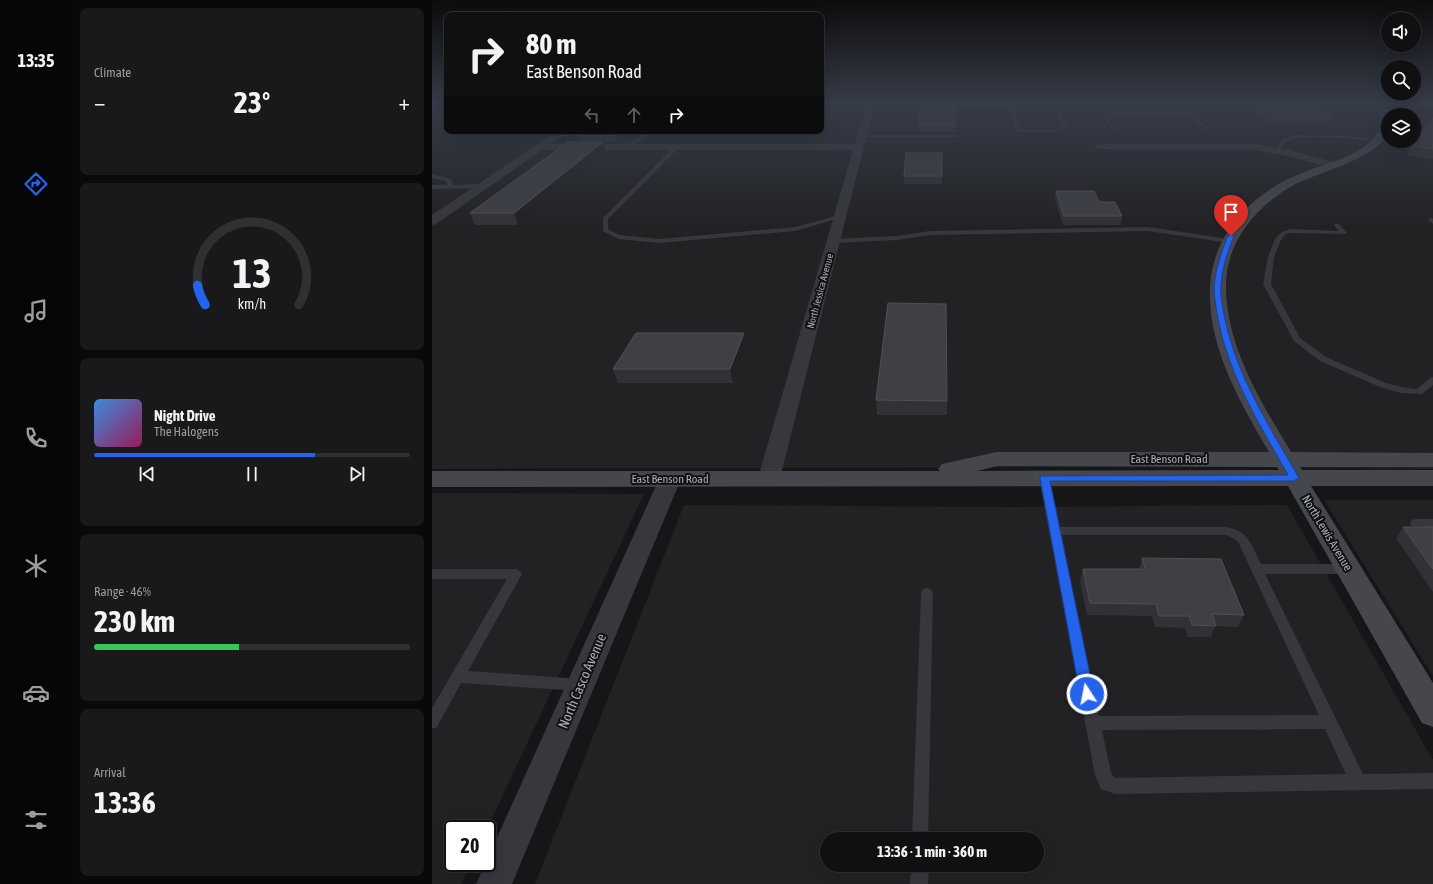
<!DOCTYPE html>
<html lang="en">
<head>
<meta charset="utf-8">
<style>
	:root { --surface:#101012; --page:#19191b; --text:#f1f3f6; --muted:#9c9d9f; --line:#303032; --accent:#2563eb }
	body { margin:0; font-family:"Asap Condensed",sans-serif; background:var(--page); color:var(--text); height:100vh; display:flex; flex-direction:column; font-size:15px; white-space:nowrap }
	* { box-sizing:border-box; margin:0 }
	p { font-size:13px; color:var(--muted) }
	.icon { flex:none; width:22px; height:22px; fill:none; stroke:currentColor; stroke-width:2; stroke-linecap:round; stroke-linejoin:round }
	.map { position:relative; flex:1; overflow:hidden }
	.details { display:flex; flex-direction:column; gap:8px; padding:8px; background:#09090a; width:360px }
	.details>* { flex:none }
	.hud { position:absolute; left:12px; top:12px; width:380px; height:122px; border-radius:8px; box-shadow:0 4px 16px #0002,0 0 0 1px var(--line); background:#101012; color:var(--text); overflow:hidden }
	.buttons { position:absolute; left:949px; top:12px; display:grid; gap:8px }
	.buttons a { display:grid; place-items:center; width:40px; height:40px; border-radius:50%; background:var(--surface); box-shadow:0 4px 16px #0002,0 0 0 1px var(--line); font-size:20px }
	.speed { position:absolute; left:12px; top:820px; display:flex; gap:8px; font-size:20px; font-weight:700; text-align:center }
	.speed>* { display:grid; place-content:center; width:52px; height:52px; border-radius:50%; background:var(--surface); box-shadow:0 4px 16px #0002,0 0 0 1px var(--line); line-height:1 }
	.speed .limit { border:2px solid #111; border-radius:6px; background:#fff; color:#111 }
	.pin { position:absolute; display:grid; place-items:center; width:34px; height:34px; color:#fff; margin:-41px -17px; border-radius:50% 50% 50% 0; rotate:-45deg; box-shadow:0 0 4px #0007 }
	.pin .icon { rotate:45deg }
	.me { position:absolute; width:44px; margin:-22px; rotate:349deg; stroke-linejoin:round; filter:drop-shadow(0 0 3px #0008) }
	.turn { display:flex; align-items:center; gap:14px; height:84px; padding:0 16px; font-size:18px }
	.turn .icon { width:52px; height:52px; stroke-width:2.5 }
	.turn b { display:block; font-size:28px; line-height:34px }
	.lanes { display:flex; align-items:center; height:38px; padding:0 16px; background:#0003; justify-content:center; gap:20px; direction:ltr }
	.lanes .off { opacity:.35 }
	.big { font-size:30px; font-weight:700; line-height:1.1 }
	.details .card { flex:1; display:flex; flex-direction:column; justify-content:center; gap:6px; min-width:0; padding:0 14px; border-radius:8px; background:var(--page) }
	.details .dial { align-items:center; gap:0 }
	.dial svg { height:104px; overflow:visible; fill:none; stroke:var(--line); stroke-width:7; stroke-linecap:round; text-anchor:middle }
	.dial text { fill:var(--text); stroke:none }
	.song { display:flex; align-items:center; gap:12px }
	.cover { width:48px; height:48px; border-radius:6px; background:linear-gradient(135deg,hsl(210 70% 55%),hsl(330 70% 35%)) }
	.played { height:4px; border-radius:2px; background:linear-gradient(90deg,var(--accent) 70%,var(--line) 70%) }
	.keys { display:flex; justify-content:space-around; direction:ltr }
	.heat { display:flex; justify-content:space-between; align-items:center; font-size:22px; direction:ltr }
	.charge { height:6px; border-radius:3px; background:linear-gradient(90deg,#34c759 46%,var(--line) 0) }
	.trip { position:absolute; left:388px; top:832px; width:224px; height:40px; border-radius:20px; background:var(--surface); box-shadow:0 4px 16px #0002,0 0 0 1px var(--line); font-weight:700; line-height:40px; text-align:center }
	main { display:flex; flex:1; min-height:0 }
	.menu { display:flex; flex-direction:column; width:72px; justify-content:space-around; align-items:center; background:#060607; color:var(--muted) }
	.menu .icon { width:28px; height:28px }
	.menu .selected { color:var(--accent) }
	.menu b { font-size:18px; color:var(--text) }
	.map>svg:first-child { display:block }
</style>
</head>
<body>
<main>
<nav class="menu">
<b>13:35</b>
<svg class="icon selected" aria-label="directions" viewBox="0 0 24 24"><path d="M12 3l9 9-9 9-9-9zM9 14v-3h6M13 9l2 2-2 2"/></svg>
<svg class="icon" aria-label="music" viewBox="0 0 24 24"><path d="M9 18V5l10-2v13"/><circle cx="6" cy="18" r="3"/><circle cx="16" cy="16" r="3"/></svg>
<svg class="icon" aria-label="phone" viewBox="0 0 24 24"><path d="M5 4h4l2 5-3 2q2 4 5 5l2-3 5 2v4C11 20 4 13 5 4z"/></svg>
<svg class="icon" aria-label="climate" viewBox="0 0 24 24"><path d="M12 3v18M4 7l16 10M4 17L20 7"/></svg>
<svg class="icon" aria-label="car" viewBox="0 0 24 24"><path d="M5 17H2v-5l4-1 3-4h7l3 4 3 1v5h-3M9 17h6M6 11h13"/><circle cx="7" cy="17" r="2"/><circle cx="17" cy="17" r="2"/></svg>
<svg class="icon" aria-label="filters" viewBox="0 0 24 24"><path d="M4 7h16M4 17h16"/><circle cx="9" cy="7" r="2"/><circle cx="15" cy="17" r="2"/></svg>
</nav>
<section class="details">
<div class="card"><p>Climate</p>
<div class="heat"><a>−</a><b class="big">23°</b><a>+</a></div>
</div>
<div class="card dial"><svg viewBox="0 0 100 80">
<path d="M14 69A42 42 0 1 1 86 69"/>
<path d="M14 69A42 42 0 0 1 8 54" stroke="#2563eb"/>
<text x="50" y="56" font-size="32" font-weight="700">13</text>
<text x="50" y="72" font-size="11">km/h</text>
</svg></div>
<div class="card">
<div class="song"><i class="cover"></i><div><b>Night Drive</b><p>The Halogens</p></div></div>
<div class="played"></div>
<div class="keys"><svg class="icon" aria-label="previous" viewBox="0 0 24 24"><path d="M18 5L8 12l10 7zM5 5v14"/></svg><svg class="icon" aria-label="pause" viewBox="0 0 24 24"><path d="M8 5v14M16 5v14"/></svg><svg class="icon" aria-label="next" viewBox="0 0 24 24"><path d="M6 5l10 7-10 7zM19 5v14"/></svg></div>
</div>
<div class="card"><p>Range · 46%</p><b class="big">230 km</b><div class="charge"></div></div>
<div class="card"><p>Arrival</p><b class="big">13:36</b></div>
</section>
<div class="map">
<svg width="1001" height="884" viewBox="0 0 1001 884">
	<rect width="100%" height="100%" fill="#161618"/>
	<path fill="#222225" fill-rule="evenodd" d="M0 103H15V131H389V103H1001V469L772 467 0 469ZM956 115H982V141H956Z
		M0 493 212 494 55 829H21V863H39L29 884H0Z
		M892 500H1001V676Z
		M252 505 582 507 855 505 1001 760V884H103ZM395 839H605V865H395Z"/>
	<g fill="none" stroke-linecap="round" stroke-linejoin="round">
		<path fill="#37383d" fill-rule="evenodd" d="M518 103H580L589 130H625L631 124 619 103H623L635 124 626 132H585L577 106H516L482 109 436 108 482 107Z
			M669 113H758L778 129 774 130 757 115H674L683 129 681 130Z
			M140 131H145L141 135 121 139 119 138Z
			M219 131H224L195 148 191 147Z
			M431 135H525L527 136 525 137H429Z
			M865 135 912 136 947 140 945 141C928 140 866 132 855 141 852 143 849 148 847 151H843L851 139Z
			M243 146 247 147 176 219V229L187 235 227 239 363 227 408 215 411 217 363 231 227 243 186 239 171 231V218Z
			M0 174 19 179 21 185 51 184 54 186 51 188 0 189V185H15L14 181 0 178Z
			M999 218 1001 219V224L996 220Z
			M903 224H907L915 233 914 234 859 233 854 234 849 240 842 257 839 284 868 338 894 357 954 383 970 387 985 389 998 378 1001 377V385L990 394 969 393 948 387 888 361 862 341 831 284 836 257 843 239 850 232 859 229 907 231 902 225Z
			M716 227 797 239 800 241 797 243 716 231 498 235 465 240 402 243 399 241 402 239 465 236 498 231Z
			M612 474 616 475 617 478 627 527H793C817 530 819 545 829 564H916L920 566 922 569 920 572 916 574H833L931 774 1001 773V789L683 794 669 789 663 775 607 478 608 475ZM629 535H793L799 537 806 542 887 715 667 716ZM893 729 914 774 683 778 679 773 670 730Z
			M984 519H1001V527L980 526 978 523 980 520Z
			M0 569H84L88 571 90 574 36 671 148 679 153 680 155 685 153 690 148 691 29 683 5 727 0 729V708L75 579H0Z
			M495 588 499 589 501 593 496 839H480L489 593 491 589Z
			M479 865H497L496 884H478Z"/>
		<path fill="#37383d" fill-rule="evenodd" d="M435 103H443L348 478 345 483 337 485 329 483 326 478 421 150H110L4 224 0 225V215L116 137 119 136 124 139 118 144H423Z
			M667 144H824L856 150 905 163 906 165 901 168 855 156 824 150 664 149 662 147Z
			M238 472 246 474 249 479 80 884H44L227 479 230 474Z"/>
		<path fill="#45474d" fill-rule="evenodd" d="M943 103H952C956 112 959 121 956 132 948 158 883 173 860 186 823 207 793 243 794 288 795 348 829 402 859 452L1001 453V467H868L870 470H1001V486H879L1001 683V727L990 723 856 486 0 487V471H508L506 469 510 464 565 452H837C808 402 775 346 778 286 781 233 822 191 870 173 894 163 931 156 946 132 952 122 947 113 943 103ZM565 466 845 467 847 470 545 471Z
			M964 103H1001V108L968 106Z"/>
	</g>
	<path fill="#323236" d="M812 103H893L892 104H880L899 115 896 124H840Z
		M1001 117V159L975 155 979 145Z
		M487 125H524L523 132H487Z
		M154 131H199L185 142H171L174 152 86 225H43L38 213 150 142 148 135Z
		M510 153V184H472V176Z
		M624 191 667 202 690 216 689 225H631L623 199Z
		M312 333 315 347 301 383H186L181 369Z
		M444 400 515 401V415H445Z
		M971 527H1001V592L964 538Z
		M710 558 812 615 806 627 783 626 779 637H756L753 628 723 627 720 616 655 615 648 581 651 569H707Z"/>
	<path fill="#212124" d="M188 131H199L185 142 183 135Z
		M171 142 174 152 86 225 82 213Z
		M312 333 315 347 301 383 298 369Z"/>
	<path fill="#3f3f44" stroke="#4f5156" d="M825 103H878L899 115 842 116Z
		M489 104H522L524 125H487Z
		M1001 117V149L979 145Z
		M154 131H188L183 135H148Z
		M136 142H171L82 213H38Z
		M474 153H510V176H472Z
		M624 191H662L667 202H683L690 216H632Z
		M456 303 514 304 515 401 444 400Z
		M204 333H312L298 369H181Z
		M971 527H1001V569Z
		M710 558 789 559 812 615 780 614 784 626 760 625 757 616H727L724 604 658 603 651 569H713Z"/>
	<linearGradient id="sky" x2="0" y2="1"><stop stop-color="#0c0c0d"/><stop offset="0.45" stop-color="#363c48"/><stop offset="1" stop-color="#363c48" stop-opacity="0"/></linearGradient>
	<rect width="1001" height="227" fill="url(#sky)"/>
	<path fill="#2563eb" stroke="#184099" d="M799 234 802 236C795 253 790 268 789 286 788 297 791 308 793 319 805 377 838 427 867 478L862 481H618L662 694 660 698 655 700 650 698 648 694 608 478 609 476 856 475C828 425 797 376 786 319 784 308 782 297 782 286 784 268 789 253 796 236Z"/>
	<g text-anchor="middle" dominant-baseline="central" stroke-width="4" stroke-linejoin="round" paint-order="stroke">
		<g font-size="10" fill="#a8adb8" stroke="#111113">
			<text transform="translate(388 291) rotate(-75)">North Jessica Avenue</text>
		</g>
		<g font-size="12" fill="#a8adb8" stroke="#111113">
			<text x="737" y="459">East Benson Road</text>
			<text x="238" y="479">East Benson Road</text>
			<text transform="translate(895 533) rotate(59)">North Lewis Avenue</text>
		</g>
		<g font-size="14" fill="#a8adb8" stroke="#111113">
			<text transform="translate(150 681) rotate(-67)">North Casco Avenue</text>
		</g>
	</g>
</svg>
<div class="buttons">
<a><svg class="icon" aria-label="sound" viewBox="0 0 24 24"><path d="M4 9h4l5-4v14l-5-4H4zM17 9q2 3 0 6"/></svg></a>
<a><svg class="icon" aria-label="search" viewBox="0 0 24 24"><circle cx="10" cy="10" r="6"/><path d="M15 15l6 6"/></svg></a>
<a><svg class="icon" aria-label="layers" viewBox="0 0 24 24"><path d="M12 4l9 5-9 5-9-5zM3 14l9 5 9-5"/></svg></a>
</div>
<div class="speed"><div class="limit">20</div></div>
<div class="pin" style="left:799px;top:236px;background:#d93025"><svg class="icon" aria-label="arrive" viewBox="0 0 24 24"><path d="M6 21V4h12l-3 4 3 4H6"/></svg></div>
<svg class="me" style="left:655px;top:694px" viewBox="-20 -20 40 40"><circle r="17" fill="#2563eb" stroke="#fff" stroke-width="3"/><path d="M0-11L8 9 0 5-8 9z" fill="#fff"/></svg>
<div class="trip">13:36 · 1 min · 360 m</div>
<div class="hud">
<div class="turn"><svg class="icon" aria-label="right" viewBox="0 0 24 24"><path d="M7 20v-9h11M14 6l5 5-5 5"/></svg><div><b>80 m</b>East Benson Road</div></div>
<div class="lanes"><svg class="icon off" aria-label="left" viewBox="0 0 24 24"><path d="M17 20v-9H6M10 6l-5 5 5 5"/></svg><svg class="icon off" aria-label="ahead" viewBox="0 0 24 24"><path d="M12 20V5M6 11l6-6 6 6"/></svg><svg class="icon" aria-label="right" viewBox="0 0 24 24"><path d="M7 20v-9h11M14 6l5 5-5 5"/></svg></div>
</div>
</div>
</main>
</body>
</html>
